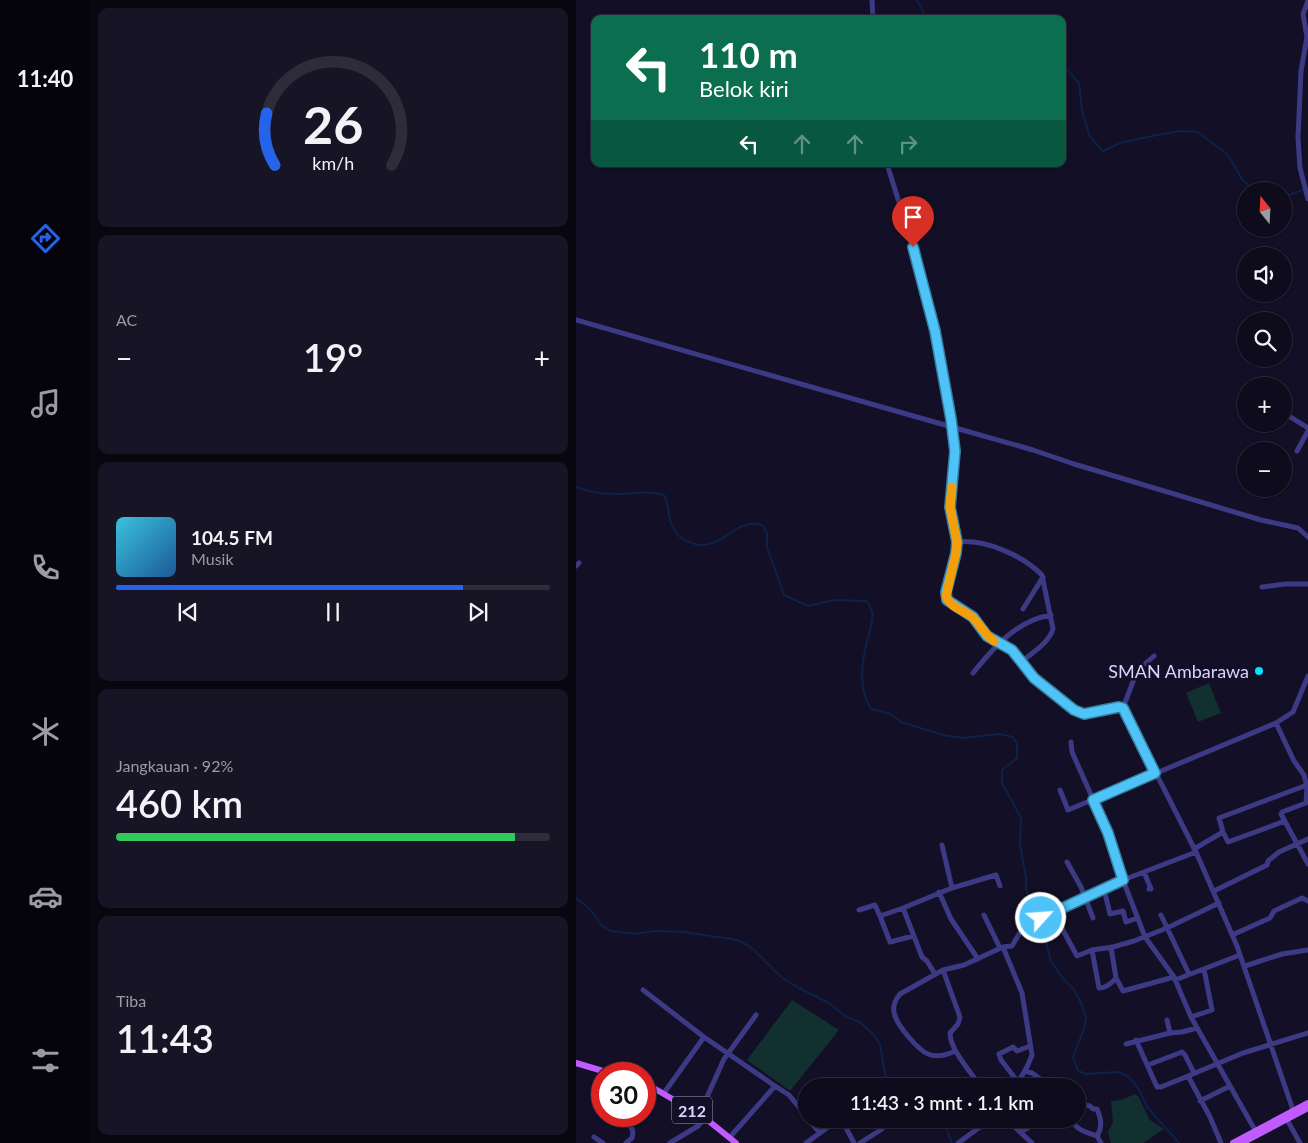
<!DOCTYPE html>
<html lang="id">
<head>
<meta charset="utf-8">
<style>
	:root { --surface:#0e0b1c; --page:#171425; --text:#f1f3f6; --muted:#9b9ba3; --line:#2e2b3b; --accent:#2563eb }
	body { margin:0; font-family:Lato,sans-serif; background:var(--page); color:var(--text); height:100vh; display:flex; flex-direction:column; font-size:19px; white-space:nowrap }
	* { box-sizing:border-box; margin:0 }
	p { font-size:16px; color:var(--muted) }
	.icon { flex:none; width:28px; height:28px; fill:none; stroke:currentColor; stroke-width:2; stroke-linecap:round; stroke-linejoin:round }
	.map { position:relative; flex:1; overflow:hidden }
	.details { display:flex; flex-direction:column; gap:8px; padding:8px; background:#08060f; width:486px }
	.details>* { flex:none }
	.banner { position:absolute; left:15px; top:15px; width:475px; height:152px; border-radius:10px; box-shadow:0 1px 4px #0004,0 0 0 1px var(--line); background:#0b6e4f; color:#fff; overflow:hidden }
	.needle { width:32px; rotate:342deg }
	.tools { position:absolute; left:661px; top:182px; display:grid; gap:10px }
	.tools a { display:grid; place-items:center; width:55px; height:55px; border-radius:50%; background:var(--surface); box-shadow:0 1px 4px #0004,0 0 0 1px var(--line); font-size:25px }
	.speed { position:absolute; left:15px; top:1062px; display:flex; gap:10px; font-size:25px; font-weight:700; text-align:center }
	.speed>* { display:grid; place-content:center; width:65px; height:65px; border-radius:50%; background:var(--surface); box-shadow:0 1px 4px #0004,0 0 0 1px var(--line); line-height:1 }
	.speed .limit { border:8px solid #d22; background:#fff; color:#111 }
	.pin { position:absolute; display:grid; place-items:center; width:42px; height:42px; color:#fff; margin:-51px -21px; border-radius:50% 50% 50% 0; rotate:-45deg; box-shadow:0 0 5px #0007 }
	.pin .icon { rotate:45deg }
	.me { position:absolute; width:55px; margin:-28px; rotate:64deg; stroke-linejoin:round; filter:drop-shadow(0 0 4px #0008) }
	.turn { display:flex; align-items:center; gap:18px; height:105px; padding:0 25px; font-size:22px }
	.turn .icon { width:65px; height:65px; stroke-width:2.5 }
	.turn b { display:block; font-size:35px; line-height:42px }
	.lanes { display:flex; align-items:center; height:48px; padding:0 25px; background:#0003; justify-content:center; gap:25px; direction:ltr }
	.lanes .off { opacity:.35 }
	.big { font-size:38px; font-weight:600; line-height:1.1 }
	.details .tile { flex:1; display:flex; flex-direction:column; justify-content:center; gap:8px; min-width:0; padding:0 18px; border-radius:10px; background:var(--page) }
	.details .dial { align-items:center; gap:0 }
	.dial svg { height:130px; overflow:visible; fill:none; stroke:var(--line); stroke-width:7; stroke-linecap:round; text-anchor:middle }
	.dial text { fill:var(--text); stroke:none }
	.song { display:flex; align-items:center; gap:15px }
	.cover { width:60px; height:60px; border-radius:8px; background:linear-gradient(135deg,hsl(190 70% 55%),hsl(210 70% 35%)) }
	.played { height:5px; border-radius:2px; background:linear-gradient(90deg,var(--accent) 80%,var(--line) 80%) }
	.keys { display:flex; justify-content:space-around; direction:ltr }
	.heat { display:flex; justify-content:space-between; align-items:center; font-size:28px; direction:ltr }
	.charge { height:8px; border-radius:4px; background:linear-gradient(90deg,#34c759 92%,var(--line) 0) }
	.trip { position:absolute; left:222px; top:1078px; width:288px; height:50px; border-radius:25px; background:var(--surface); box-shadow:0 1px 4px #0004,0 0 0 1px var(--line); font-weight:600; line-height:50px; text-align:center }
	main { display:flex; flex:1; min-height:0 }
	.menu { display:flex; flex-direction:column; width:90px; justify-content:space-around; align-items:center; background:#06040b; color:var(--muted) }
	.menu .icon { width:35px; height:35px }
	.menu .active { color:var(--accent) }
	.menu b { font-size:22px; color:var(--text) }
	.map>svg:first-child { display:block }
</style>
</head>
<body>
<main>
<nav class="menu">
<b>11:40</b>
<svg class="icon active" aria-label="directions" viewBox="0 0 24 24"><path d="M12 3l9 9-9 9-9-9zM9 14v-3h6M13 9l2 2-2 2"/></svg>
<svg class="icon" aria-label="music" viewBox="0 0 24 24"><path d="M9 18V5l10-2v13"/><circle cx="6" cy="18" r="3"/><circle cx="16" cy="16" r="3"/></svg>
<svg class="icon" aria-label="phone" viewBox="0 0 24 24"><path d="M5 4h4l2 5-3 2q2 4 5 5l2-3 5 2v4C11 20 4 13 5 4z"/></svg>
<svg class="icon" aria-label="climate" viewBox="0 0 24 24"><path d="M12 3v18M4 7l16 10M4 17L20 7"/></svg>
<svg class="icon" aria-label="car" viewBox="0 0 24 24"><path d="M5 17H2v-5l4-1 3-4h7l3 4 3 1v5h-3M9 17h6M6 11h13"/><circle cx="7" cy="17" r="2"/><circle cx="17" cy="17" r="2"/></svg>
<svg class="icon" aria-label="filters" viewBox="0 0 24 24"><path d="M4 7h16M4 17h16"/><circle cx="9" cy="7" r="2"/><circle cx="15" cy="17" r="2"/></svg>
</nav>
<section class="details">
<div class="tile dial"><svg viewBox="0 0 100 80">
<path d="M14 69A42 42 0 1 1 86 69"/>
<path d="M14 69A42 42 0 0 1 9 37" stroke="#2563eb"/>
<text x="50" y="56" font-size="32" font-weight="700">26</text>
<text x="50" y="72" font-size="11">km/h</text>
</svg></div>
<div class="tile"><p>AC</p>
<div class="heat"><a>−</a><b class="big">19°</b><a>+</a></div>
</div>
<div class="tile">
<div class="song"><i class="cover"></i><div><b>104.5 FM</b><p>Musik</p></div></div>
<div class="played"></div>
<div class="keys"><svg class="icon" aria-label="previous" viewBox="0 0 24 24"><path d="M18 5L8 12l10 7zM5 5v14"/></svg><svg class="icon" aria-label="pause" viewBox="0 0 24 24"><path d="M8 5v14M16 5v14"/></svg><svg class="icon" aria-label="next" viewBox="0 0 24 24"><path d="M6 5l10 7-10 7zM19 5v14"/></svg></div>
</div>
<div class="tile"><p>Jangkauan · 92%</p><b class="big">460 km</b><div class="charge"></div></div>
<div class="tile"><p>Tiba</p><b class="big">11:43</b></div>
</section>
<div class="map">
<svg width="732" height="1143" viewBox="0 0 732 1143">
	<rect width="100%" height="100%" fill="#130f26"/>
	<path fill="#12302f" d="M633 683 645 713 622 722 610 693Z
		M216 1000 263 1030 214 1091 171 1060Z
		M559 1094 562 1096 574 1120 588 1129 567 1143H535L532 1132 537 1122 535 1101 545 1100Z"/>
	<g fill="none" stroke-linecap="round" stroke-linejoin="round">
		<path stroke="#0c2248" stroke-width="2" d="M341 0 351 19
			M486 64 503 83 506 111 514 137 527 151 544 143 581 135 605 131 622 132 652 155 666 179 679 191
			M708 197 729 189
			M0 487C12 492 26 494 40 494 58 494 70 490 88 495 95 509 90 521 102 535 106 540 112 542 119 544 147 551 158 517 186 525L191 533V547L208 595 232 606 258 600 291 601C300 614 296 621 293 634 286 659 281 687 295 709L315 714 325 722 367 735 388 738 423 734 437 737 441 744V758L426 770V783L445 818 444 844 450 878V889L468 936 475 961 485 976 498 990 506 1005 510 1017 508 1029 497 1057 502 1071 511 1074 542 1072 552 1076 562 1088 572 1108 603 1143
			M0 898 14 909 26 926 35 931 59 934 79 931 107 932 156 939 166 942 177 949 205 977 223 988 253 1003 269 1016 285 1023 299 1036 304 1045 309 1074 311 1078 318 1086
			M366 1119 376 1143"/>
		<path stroke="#3d3a85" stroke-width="5" d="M296 0 297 19
			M732 1 727 14 731 37 725 71 722 138 724 168 732 199
			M311 164 337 247 359 331 376 427 457 450 498 464 685 520 722 528 732 537
			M0 320 376 427 379 451 374 507 381 542V553L370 591 371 600 397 617 411 636 436 650 458 678 498 711 508 714 543 707 547 708 620 852 661 946 717 1110
			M708 413 732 428
			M721 451 732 431
			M381 542C409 539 446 555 466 575L477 629C472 644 457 652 445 662
			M0 566 3 563
			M686 587 709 584H732
			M447 609 467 577
			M397 673C418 647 440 621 475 615
			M547 708 561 671 578 656
			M700 723 718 761 728 775 731 787 730 803 706 812 705 814 732 864
			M495 742 496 752 532 833 547 880 569 937 598 977 615 1017 679 1130
			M484 790 492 810 700 723 717 712 732 676
			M709 821 652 842 647 832 643 818 731 785
			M366 845 376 888
			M618 849 647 832
			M491 862 505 887 517 918
			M568 872 575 889H573
			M528 889 534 914 547 911 550 922 562 918
			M638 891 691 865 692 861 703 852 732 839
			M363 892 375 919 402 959
			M327 908 304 916 314 942 337 936
			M283 910 299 905 304 916
			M477 912 501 956 516 950 537 947 558 941 591 928 643 903
			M408 915 424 948
			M585 915 613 974
			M465 919 547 880 620 852
			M656 935 694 918 698 911 726 898 732 901
			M427 947 446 993 456 1055 451 1067 440 1086
			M535 947 540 978 547 991 598 977
			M516 950 523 988C530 988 536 983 540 978
			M669 966 706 954 732 950
			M367 970 384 1017 382 1024 374 1033C374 1050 395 1072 404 1086
			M359 974 351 961 346 957 327 908 376 888 420 875 424 886
			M599 980 664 955
			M67 990 128 1037
			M615 1017 636 1010 628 969
			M594 1033 606 1032 621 1028
			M560 1040 581 1087H585L612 1076
			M550 1044 594 1033 591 1020
			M379 1051C371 1055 362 1058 352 1054 342 1050 322 1026 319 1016 316 1008 319 1000 324 994L367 970 388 965 427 947 436 946 446 929 458 922
			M572 1065 606 1052 609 1055 618 1073
			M449 1071 456 1073 474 1086
			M442 1082 425 1060 423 1054 437 1047 441 1051 454 1046
			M199 1086 213 1095 231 1117
			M88 1093 128 1037 199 1086 154 1137
			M508 1101 509 1105 514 1106 517 1109H521C525 1119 527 1126 521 1136
			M624 1101 654 1086
			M123 1115 148 1059 180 1015
			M43 1116C48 1126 60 1123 56 1138L50 1143
			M710 1118 724 1143
			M232 1119 244 1133
			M274 1119 268 1124 278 1143
			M430 1119 456 1143
			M494 1119C501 1130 509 1132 521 1136L525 1143
			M444 1132 468 1119
			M18 1137 27 1143
			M94 1143 122 1126 129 1118
			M230 1143 259 1122 268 1124
			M284 1143 306 1129 309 1123 314 1119
			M382 1143 415 1119
			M645 1143 634 1117 612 1076 667 1053 732 1033"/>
		<path stroke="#c25bff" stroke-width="6" d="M0 1063 37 1074
			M69 1083 129 1118 160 1143
			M657 1143 732 1103
			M666 1143 732 1108"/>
	</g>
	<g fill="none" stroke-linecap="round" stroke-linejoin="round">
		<g stroke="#337fa1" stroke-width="12">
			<path id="route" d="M337 247 359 331 375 419 379 451 374 507 381 542 380 553 370 592 371 600 397 617 411 636 436 650 458 678 498 710 508 714 543 707 547 708 579 773 517 800 532 833 547 880 465 918"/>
		</g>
		<use href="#route" stroke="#4fc3f7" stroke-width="9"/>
		<path stroke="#f59e0b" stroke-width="9" d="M376 487 374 507 381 542 380 553 370 596C374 607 387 610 396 617 404 624 409 635 418 641"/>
	</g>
	<circle fill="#00e5ff" stroke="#130f26" stroke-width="2" cx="683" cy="671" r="5"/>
	<g text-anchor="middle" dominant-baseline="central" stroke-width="5" stroke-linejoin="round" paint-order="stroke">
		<rect fill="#130f26" stroke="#9e99be" stroke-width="1" x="96" y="1096.5" width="40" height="27" rx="4"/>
		<g font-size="16" font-weight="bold" fill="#d9d4ff">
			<text x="116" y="1110">212</text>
		</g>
		<g font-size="18" fill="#d9d4ff" stroke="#130f26" text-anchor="end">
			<text x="673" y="671">SMAN Ambarawa</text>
		</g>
	</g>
</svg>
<div class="tools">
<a><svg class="needle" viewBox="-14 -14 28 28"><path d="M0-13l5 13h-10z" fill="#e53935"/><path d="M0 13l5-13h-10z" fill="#9b9ba3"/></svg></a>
<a><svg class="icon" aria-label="sound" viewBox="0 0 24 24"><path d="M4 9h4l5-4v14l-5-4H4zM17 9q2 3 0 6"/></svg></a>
<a><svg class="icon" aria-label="search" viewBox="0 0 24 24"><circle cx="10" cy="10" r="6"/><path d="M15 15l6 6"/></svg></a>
<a>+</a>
<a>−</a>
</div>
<div class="speed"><div class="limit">30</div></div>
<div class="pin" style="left:337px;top:247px;background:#d93025"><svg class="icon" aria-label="arrive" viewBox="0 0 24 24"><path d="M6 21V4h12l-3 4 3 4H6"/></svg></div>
<svg class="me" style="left:465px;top:918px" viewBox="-20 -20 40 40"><circle r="17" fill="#4fc3f7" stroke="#fff" stroke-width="3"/><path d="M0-11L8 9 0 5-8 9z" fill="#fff"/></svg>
<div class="trip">11:43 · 3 mnt · 1.1 km</div>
<div class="banner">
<div class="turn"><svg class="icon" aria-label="left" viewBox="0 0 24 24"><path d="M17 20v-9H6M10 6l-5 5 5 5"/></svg><div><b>110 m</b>Belok kiri</div></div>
<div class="lanes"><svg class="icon" aria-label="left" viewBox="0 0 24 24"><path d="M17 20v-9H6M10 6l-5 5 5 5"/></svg><svg class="icon off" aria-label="ahead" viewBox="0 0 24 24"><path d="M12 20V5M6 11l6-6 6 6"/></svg><svg class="icon off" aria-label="ahead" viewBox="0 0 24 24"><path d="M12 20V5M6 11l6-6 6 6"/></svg><svg class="icon off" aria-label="right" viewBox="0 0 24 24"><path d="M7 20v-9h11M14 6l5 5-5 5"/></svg></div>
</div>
</div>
</main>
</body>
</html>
